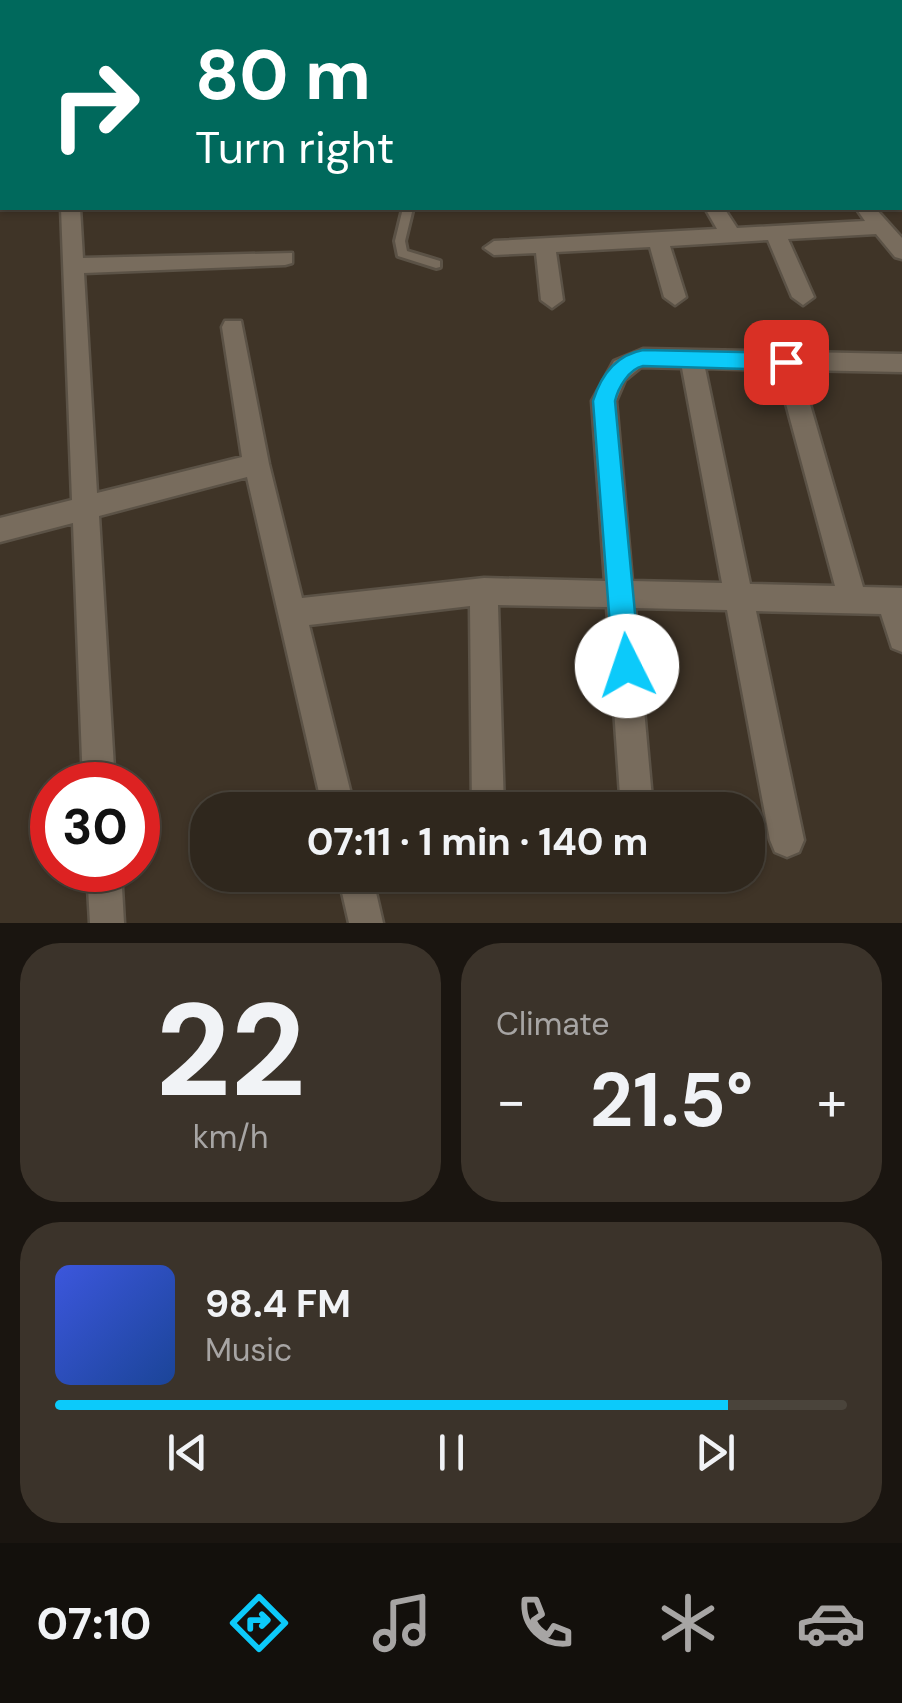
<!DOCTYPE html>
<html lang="en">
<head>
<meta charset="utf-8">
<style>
	:root { --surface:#2f271d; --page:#3b332a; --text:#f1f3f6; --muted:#a7a5a4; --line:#4a443b; --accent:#0ccafa }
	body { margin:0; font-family:"DM Sans",sans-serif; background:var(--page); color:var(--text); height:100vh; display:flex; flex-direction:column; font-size:38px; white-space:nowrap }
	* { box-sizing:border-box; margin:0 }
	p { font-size:32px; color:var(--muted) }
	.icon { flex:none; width:55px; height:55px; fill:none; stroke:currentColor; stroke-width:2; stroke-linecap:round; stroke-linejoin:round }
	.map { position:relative; height:923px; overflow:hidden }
	.sheet { display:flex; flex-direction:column; gap:20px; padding:20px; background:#1a1510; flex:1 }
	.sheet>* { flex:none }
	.banner { position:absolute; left:0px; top:0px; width:902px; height:210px; box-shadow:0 2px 8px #0004,0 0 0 2px var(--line); background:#00695c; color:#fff; overflow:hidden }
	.speed { position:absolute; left:30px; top:762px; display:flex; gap:20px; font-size:50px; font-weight:700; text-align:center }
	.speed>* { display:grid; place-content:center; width:130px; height:130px; border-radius:50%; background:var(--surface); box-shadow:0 2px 8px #0004,0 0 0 2px var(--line); line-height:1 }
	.speed .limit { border:15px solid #d22; background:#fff; color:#111 }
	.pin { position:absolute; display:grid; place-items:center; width:85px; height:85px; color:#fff; margin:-42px; border-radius:20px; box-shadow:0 5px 15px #0006 }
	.me { position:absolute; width:110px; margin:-55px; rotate:356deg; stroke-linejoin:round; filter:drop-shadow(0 0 8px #0008) }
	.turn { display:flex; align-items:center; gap:35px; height:210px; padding:0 30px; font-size:45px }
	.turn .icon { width:130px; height:130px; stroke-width:2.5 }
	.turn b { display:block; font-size:70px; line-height:85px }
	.big { font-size:75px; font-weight:700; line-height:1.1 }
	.sheet .tile { flex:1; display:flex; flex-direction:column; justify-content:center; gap:15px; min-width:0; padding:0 35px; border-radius:40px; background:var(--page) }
	.sheet .dial { align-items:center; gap:0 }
	.dial b { font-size:130px; line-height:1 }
	.song { display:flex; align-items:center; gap:30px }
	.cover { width:120px; height:120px; border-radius:15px; background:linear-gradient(135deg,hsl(230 70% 55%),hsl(220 70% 35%)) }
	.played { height:10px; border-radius:5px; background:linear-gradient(90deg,var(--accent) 85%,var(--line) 85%) }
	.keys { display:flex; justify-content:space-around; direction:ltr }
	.heat { display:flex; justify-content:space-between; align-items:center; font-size:55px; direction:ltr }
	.sheet .tiles { flex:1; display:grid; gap:20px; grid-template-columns:1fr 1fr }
	.tile:last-child { grid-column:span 2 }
	.trip { position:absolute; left:190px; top:792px; width:575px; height:100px; border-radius:40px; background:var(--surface); box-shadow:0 2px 8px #0004,0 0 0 2px var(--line); font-weight:700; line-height:100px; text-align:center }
	.tabs { display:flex; height:160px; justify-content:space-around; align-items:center; background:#13100c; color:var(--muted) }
	.tabs .icon { width:70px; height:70px }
	.tabs .active { color:var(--accent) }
	.tabs b { font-size:45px; color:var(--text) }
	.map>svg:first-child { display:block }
</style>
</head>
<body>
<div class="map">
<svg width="902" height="923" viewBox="0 0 902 923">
	<rect width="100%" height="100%" fill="#3f3427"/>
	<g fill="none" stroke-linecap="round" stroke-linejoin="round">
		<g stroke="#5b5246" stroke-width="6">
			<path id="service" d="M403 208H413L405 241 407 251 440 261V267L436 268 398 256 395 241Z"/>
		</g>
		<g stroke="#5b5246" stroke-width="5">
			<path id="minor" d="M119 0H135V2H120Z
				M276 0H292V2H277Z
				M348 0H364L365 2H350Z
				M497 0H513L514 2H499Z
				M665 0H682L684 2H667Z
				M772 0H789L791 2H774Z
				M900 75H902V87H900Z
				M900 146 902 147V160L900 159Z
				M2 160V172L0 173V161Z
				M900 180H902L900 193Z
				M61 208H80L83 258 292 253V263L285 265 84 273 97 493 242 457 222 327 225 321H241L269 464 302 598 484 578 605 581 592 401 614 361 643 349 902 354V372L800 370 863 587 902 588V652L892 648 881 614 756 611 804 840 799 852 787 857 775 852 770 840 727 610 635 608 653 810H621L607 607 498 605 504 810H472L470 606 309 625 355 810H323L247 477 99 516 115 785H83L73 523 0 542V518L72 500ZM641 367 682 368 722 583 632 581 616 401 625 380ZM705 368 777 370 835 586 750 584Z
				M705 208H724L737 228 865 221 856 208H875L902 238V259L895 257 876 234 788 239 814 297 803 305 792 297 768 240 670 246 686 297 675 305 664 297 650 247 556 252 563 300 552 308 541 300 536 253 494 255 484 248 494 241 717 229Z
				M87 870H121L124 923H90Z
				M338 875H372L383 923H349Z"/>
		</g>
		<g stroke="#5b5246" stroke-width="35">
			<path id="tertiary" d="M21 2 38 0"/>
		</g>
		<use href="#service" fill="#786c5d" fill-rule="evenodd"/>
		<use href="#minor" fill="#786c5d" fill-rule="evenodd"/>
		<use href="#tertiary" stroke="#786c5d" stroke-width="30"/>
	</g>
	<path fill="#0ccafa" stroke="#0883a2" stroke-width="2.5" d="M643 350 786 353 797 362 786 370 643 366C629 369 618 388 615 401L640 666 636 676 627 680 617 676 613 666 593 401C601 375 616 355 643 350Z"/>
</svg>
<div class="speed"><div class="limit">30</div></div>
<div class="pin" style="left:786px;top:362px;background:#d93025"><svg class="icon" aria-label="arrive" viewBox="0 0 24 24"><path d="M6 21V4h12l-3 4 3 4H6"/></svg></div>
<svg class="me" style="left:627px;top:666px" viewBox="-20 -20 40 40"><circle r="19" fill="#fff"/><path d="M0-13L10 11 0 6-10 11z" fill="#0ccafa"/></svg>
<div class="trip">07:11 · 1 min · 140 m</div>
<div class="banner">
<div class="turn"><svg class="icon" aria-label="right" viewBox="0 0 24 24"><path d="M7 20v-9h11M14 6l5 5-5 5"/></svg><div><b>80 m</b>Turn right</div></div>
</div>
</div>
<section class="sheet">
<div class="tiles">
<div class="tile dial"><b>22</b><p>km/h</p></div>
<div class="tile"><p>Climate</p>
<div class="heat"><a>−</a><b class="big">21.5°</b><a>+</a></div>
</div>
<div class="tile">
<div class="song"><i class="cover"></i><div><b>98.4 FM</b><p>Music</p></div></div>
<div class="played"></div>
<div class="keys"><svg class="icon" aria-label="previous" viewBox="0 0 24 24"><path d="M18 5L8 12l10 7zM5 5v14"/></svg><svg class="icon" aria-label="pause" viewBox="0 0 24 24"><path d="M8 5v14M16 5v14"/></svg><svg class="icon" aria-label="next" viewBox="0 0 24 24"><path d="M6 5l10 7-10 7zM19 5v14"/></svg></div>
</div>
</div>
</section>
<nav class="tabs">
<b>07:10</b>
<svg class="icon active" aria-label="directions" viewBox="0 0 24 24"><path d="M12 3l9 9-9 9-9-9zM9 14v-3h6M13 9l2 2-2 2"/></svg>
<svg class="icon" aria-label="music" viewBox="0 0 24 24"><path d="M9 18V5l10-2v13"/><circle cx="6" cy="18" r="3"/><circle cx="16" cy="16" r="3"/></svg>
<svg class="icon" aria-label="phone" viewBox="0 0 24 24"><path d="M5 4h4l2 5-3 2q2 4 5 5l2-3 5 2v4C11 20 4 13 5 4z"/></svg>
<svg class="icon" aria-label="climate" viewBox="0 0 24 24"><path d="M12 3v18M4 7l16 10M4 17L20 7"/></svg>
<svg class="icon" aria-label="car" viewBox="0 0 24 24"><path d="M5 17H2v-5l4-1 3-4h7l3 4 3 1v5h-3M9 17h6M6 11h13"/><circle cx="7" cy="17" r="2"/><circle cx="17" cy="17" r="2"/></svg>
</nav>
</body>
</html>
